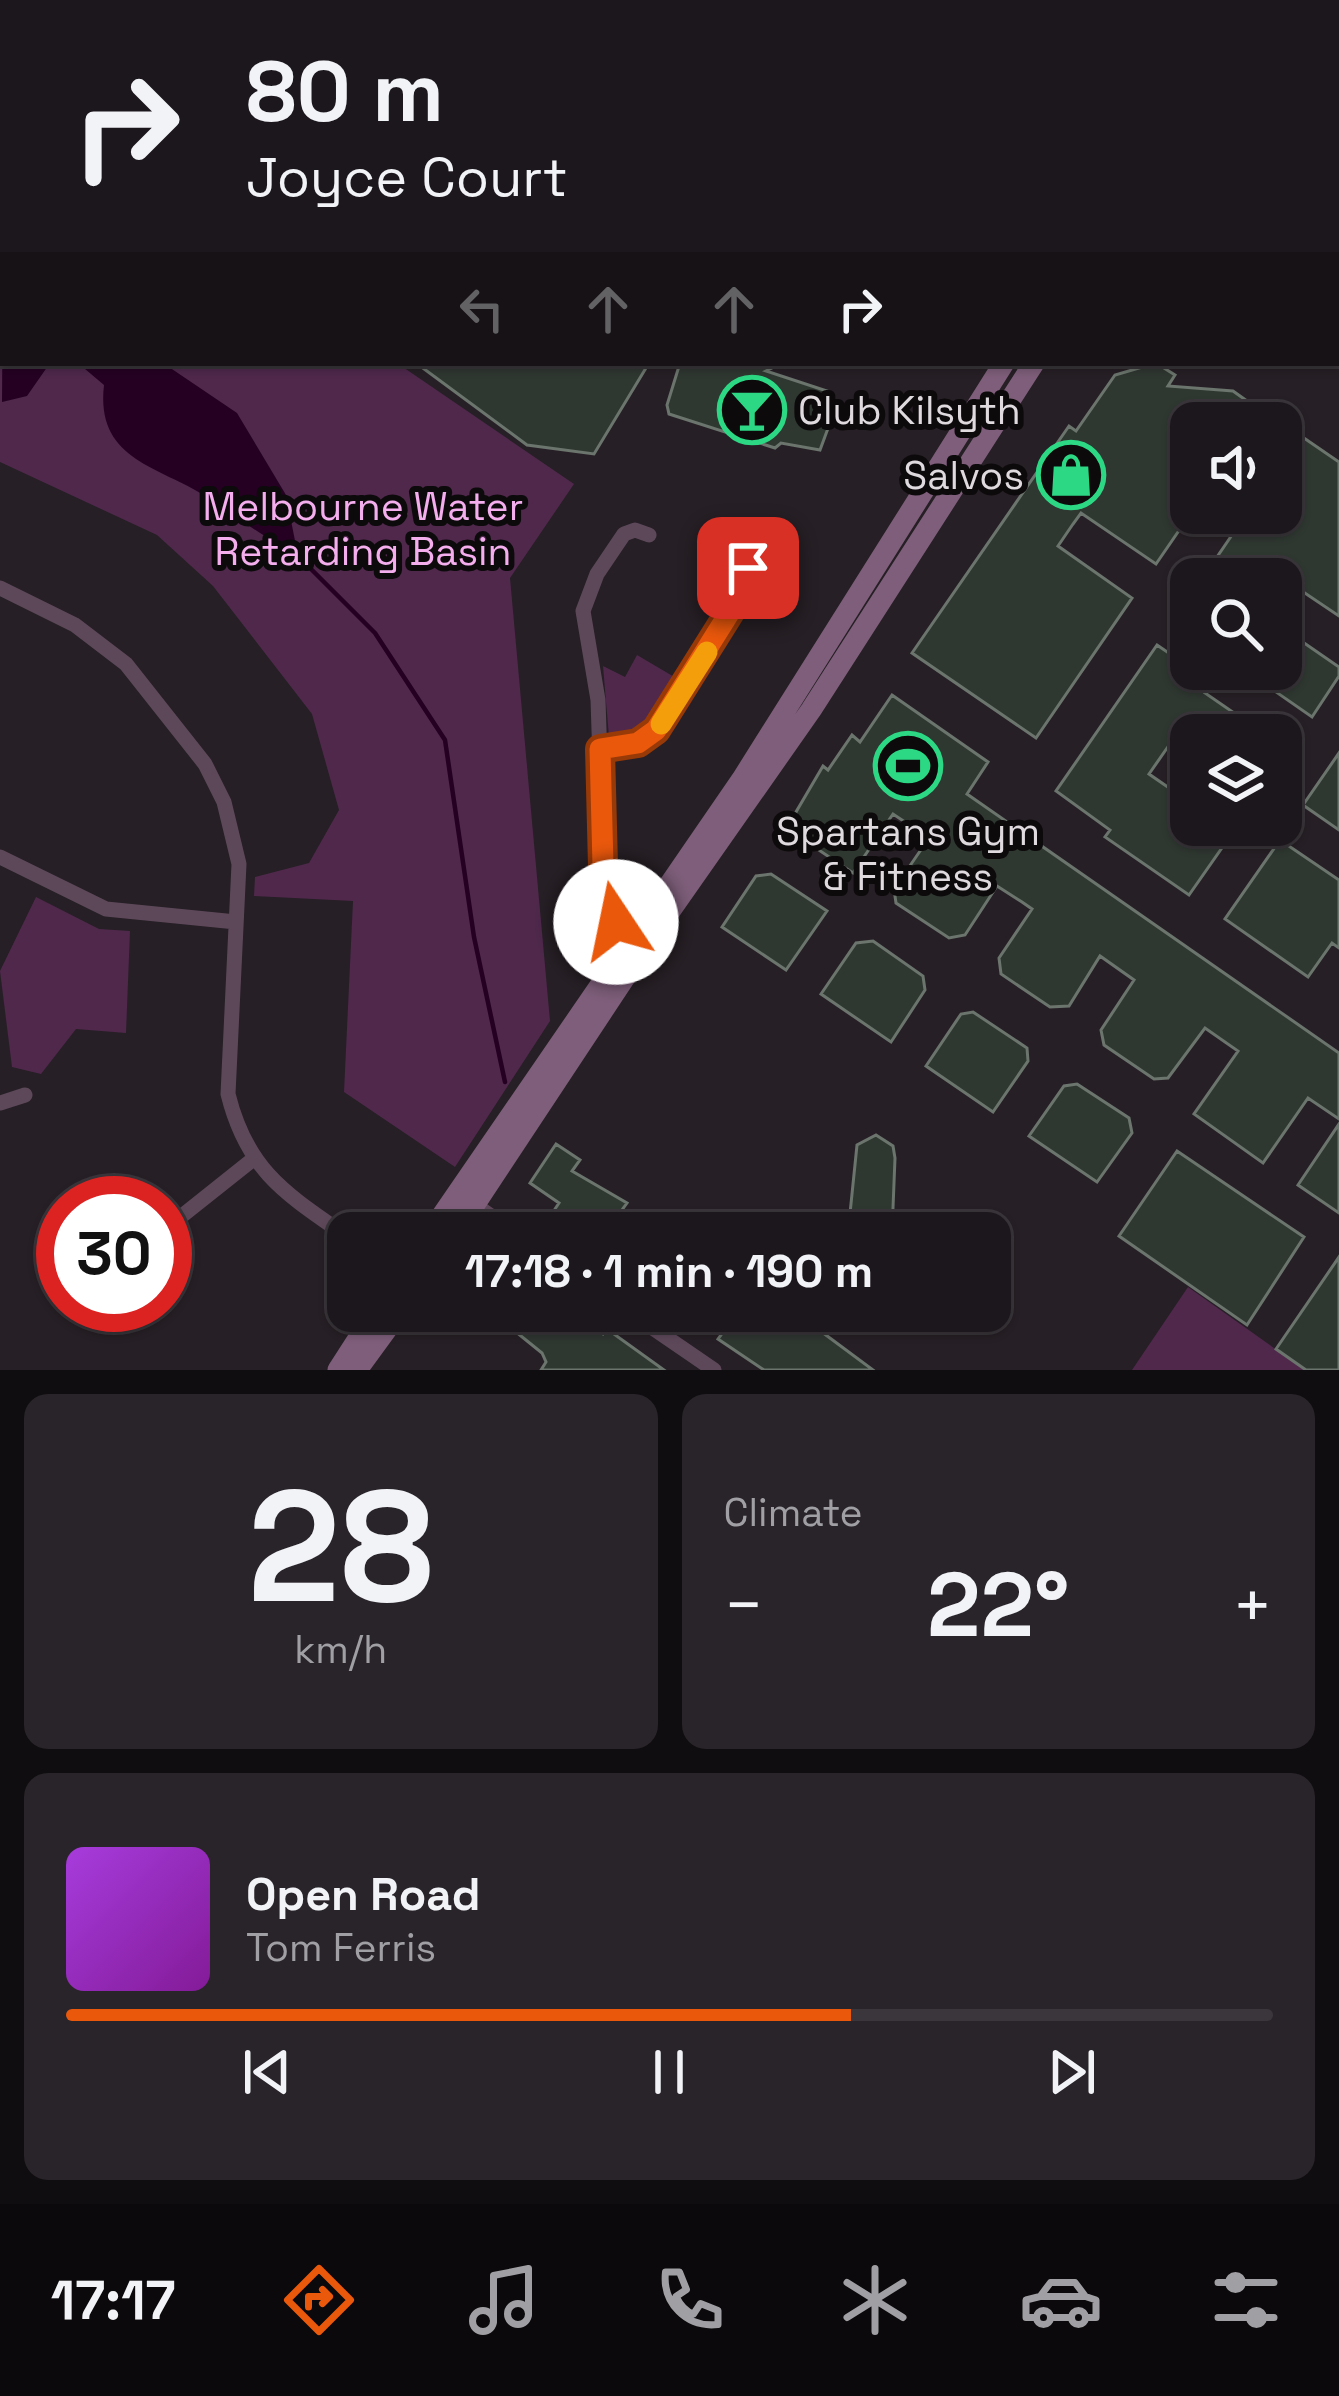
<!DOCTYPE html>
<html lang="en">
<head>
<meta charset="utf-8">
<style>
	:root { --surface:#1c171c; --page:#292429; --text:#f1f3f6; --muted:#a09fa3; --line:#3a363b; --accent:#ea580c }
	body { margin:0; font-family:"Space Grotesk",sans-serif; background:var(--page); color:var(--text); height:100vh; display:flex; flex-direction:column; font-size:45px; white-space:nowrap }
	* { box-sizing:border-box; margin:0 }
	p { font-size:39px; color:var(--muted) }
	.icon { flex:none; width:66px; height:66px; fill:none; stroke:currentColor; stroke-width:2; stroke-linecap:round; stroke-linejoin:round }
	.map { position:relative; height:1370px; overflow:hidden }
	.panel { display:flex; flex-direction:column; gap:24px; padding:24px; background:#0f0d0f; flex:1 }
	.panel>* { flex:none }
	.banner { position:absolute; left:0px; top:0px; width:1341px; height:366px; box-shadow:0 3px 9px #0004,0 0 0 3px var(--line); background:#1c171c; color:var(--text); overflow:hidden }
	.controls { position:absolute; left:1170px; top:402px; display:grid; gap:24px }
	.controls a { display:grid; place-items:center; width:132px; height:132px; border-radius:24px; background:var(--surface); box-shadow:0 3px 9px #0004,0 0 0 3px var(--line); font-size:60px }
	.speed { position:absolute; left:36px; top:1176px; display:flex; gap:24px; font-size:60px; font-weight:700; text-align:center }
	.speed>* { display:grid; place-content:center; width:156px; height:156px; border-radius:50%; background:var(--surface); box-shadow:0 3px 9px #0004,0 0 0 3px var(--line); line-height:1 }
	.speed .limit { border:18px solid #d22; background:#fff; color:#111 }
	.pin { position:absolute; display:grid; place-items:center; width:102px; height:102px; color:#fff; margin:-51px; border-radius:24px; box-shadow:0 6px 18px #0006 }
	.me { position:absolute; width:132px; margin:-66px; rotate:349deg; stroke-linejoin:round; filter:drop-shadow(0 0 9px #0008) }
	.turn { display:flex; align-items:center; gap:42px; height:252px; padding:0 48px; font-size:54px }
	.turn .icon { width:156px; height:156px; stroke-width:2.5 }
	.turn b { display:block; font-size:84px; line-height:102px }
	.lanes { display:flex; align-items:center; height:114px; padding:0 48px; background:#0003; justify-content:center; gap:60px; direction:ltr }
	.lanes .off { opacity:.35 }
	.big { font-size:90px; font-weight:600; line-height:1.1 }
	.panel .card { flex:1; display:flex; flex-direction:column; justify-content:center; gap:18px; min-width:0; padding:0 42px; border-radius:24px; background:var(--page) }
	.panel .dial { align-items:center; gap:0 }
	.dial b { font-size:156px; line-height:1 }
	.song { display:flex; align-items:center; gap:36px }
	.cover { width:144px; height:144px; border-radius:18px; background:linear-gradient(135deg,hsl(280 70% 55%),hsl(290 70% 35%)) }
	.played { height:12px; border-radius:6px; background:linear-gradient(90deg,var(--accent) 65%,var(--line) 65%) }
	.keys { display:flex; justify-content:space-around; direction:ltr }
	.heat { display:flex; justify-content:space-between; align-items:center; font-size:66px; direction:ltr }
	.panel .tiles { flex:1; display:grid; gap:24px; grid-template-columns:1fr 1fr }
	.card:last-child { grid-column:span 2 }
	.trip { position:absolute; left:327px; top:1212px; width:684px; height:120px; border-radius:24px; background:var(--surface); box-shadow:0 3px 9px #0004,0 0 0 3px var(--line); font-weight:600; line-height:120px; text-align:center }
	.tab-bar { display:flex; height:192px; justify-content:space-around; align-items:center; background:#0b090b; color:var(--muted) }
	.tab-bar .icon { width:84px; height:84px }
	.tab-bar .active { color:var(--accent) }
	.tab-bar b { font-size:54px; color:var(--text) }
	.map>svg:first-child { display:block }
</style>
</head>
<body>
<div class="map">
<svg width="1339" height="1370" viewBox="0 0 1339 1370">
	<rect width="100%" height="100%" fill="#261f25"/>
	<path fill="#4f284c" d="M0 167 3 363H397L574 484 510 578 550 1021 455 1167 344 1092 353 901 254 896 255 877 309 863 339 810 312 714 213 586 157 535 0 462Z
		M637 655 676 678 637 732 609 737 603 666 625 677Z
		M36 897 99 929 130 931 126 1033 76 1029 41 1074 12 1067 0 971Z
		M1188 1287 1305 1370H1132Z"/>
	<path fill="#250023" d="M3 264V363H50L27 396 2 402Z
		M78 363H163L237 413 286 495 298 556C267 539 239 519 210 499 162 466 95 462 104 385Z"/>
	<g fill="none" stroke-linecap="round" stroke-linejoin="round">
		<path stroke="#250023" stroke-width="4.5" d="M298 556 375 633 445 740 474 937 505 1082"/>
	</g>
	<path fill="#2f3731" stroke="#6b746d" stroke-width="3" d="M416 363H649L594 454 527 445Z
		M680 363H782L766 371 827 391 825 400 837 404 820 450 781 443 775 448 669 414 667 405Z
		M1156 363 1175 375 1168 386 1233 391 1261 411 1253 423H1191V513L1156 564 1081 513 1073 524 1058 546 1132 598 1036 738 912 653 1069 426 1076 431 1115 375Z
		M1301 436 1339 462V616L1284 579H1202L1247 513H1281V464Z
		M1281 627 1339 667V676L1312 717 1243 669H1281Z
		M1157 645 1213 683 1205 693 1266 735H1191V753L1172 741 1149 774 1191 803V825H1223L1233 832 1189 895 1105 837 1110 830 1056 791Z
		M892 695 988 762 967 794 1339 1053V1119L1308 1098 1263 1163 1194 1114 1238 1051 1205 1028 1168 1078 1154 1079 1104 1045 1101 1030 1134 980 1100 956 1069 1006 1050 1007 1001 974 999 958 1032 909 1022 902 997 886 965 935 949 938 896 903 894 889 929 838 893 814 853 873 795 834 796 812 823 766 828 770 852 735 860 742Z
		M1339 753V830L1303 805Z
		M1280 840 1339 880V948L1332 943 1308 977 1225 919Z
		M771 874 827 911 786 970 722 927 756 876Z
		M873 941 923 976 925 990 891 1042 821 994 856 943Z
		M973 1012 1027 1048 1028 1061 993 1112 926 1066 961 1014Z
		M1077 1084 1129 1118 1132 1133 1097 1182 1029 1136 1064 1086Z
		M1339 1124V1213L1298 1185Z
		M876 1135 893 1146 895 1158 892 1233H848L857 1145Z
		M556 1144 580 1160 572 1171 627 1203 622 1210 655 1233H564L547 1221 559 1203 530 1183Z
		M1177 1151 1304 1237 1247 1325 1119 1236Z
		M1339 1257V1370H1306L1276 1349Z
		M490 1311H585L580 1318 603 1334 607 1329 664 1370H541L546 1362 542 1353Z
		M702 1311H766L805 1333 811 1324 873 1370H764L718 1339 726 1328Z"/>
	<g fill="none" stroke-linecap="round" stroke-linejoin="round">
		<path stroke="#5d485a" stroke-width="15" d="M0 588 75 625 126 664 205 764 224 802 239 864 228 1094C247 1171 286 1194 348 1237
			M600 749C673 749 717 636 750 580L751 571 740 561
			M0 857 106 909 236 922
			M639 939 605 911 598 700 583 611 597 574 624 534 635 530 649 535
			M0 1103 25 1095
			M468 1200 515 1233
			M165 1223 178 1219 252 1160
			M628 1311 714 1370"/>
		<path stroke="#7e5e7a" stroke-width="21" d="M1279 3 1281 0
			M430 1233 742 779 1004 363
			M456 1233 647 944 811 710 1034 363
			M338 1370 376 1311
			M357 1370 400 1311"/>
		<path stroke="#976e93" stroke-width="24" d="M0 120 3 121
			M0 150 3 151
			M1338 282H1339
			M1338 313H1339"/>
	</g>
	<g fill="none" stroke-linecap="round" stroke-linejoin="round">
		<g stroke="#983908" stroke-width="30">
			<path id="route" d="M616 922 604 905 600 749 638 743 656 730 750 580 748 568"/>
		</g>
		<use href="#route" stroke="#ea580c" stroke-width="21"/>
		<path stroke="#f59e0b" stroke-width="21" d="M661 724 707 652"/>
	</g>
	<defs>
		<g id="bar-ring" transform="scale(3.45)"><circle r="9.5" fill="#0d0a0c" stroke="#2cd884" stroke-width="1.5"/><path d="M-6-5H6L.8 .8V4.5H3.5V6h-7V4.5H-.8V.8Z" fill="#2cd884"/></g>
		<g id="shop-ring" transform="scale(3.45)"><circle r="9.5" fill="#0d0a0c" stroke="#2cd884" stroke-width="1.5"/><path d="M-5-2.5h2.3a2.7 3.5 0 0 1 5.4 0H5L5.5 6h-11ZM-1.5-2.5h3a1.5 2.3 0 0 0-3 0Z" fill="#2cd884"/></g>
		<g id="stadium-ring" transform="scale(3.45)"><circle r="9.5" fill="#0d0a0c" stroke="#2cd884" stroke-width="1.5"/><path d="M0-5a6.5 5 0 1 0 0 10a6.5 5 0 1 0 0-10ZM-3.5-1.8h7v3.6h-7Z" fill="#2cd884"/></g>
	</defs>
	<g fill-rule="evenodd">
		<use href="#bar-ring" x="752" y="410"/>
		<use href="#shop-ring" x="1071" y="475"/>
		<use href="#stadium-ring" x="908" y="766"/>
	</g>
	<g text-anchor="middle" dominant-baseline="central" stroke-width="12" stroke-linejoin="round" paint-order="stroke">
		<g font-size="39" fill="#dedade" stroke="#0d0a0c" text-anchor="start">
			<text x="798" y="410">Club Kilsyth</text>
			<text x="1024" y="475" text-anchor="end">Salvos</text>
			<text x="908" y="831" text-anchor="middle">Spartans Gym<tspan x="908" dy="45">&amp; Fitness</tspan></text>
		</g>
		<g font-size="39" fill="#f4aded" stroke="#0d0a0c">
			<text x="363" y="506">Melbourne Water<tspan x="363" dy="45">Retarding Basin</tspan></text>
		</g>
	</g>
</svg>
<div class="controls">
<a><svg class="icon" aria-label="sound" viewBox="0 0 24 24"><path d="M4 9h4l5-4v14l-5-4H4zM17 9q2 3 0 6"/></svg></a>
<a><svg class="icon" aria-label="search" viewBox="0 0 24 24"><circle cx="10" cy="10" r="6"/><path d="M15 15l6 6"/></svg></a>
<a><svg class="icon" aria-label="layers" viewBox="0 0 24 24"><path d="M12 4l9 5-9 5-9-5zM3 14l9 5 9-5"/></svg></a>
</div>
<div class="speed"><div class="limit">30</div></div>
<div class="pin" style="left:748px;top:568px;background:#d93025"><svg class="icon" aria-label="arrive" viewBox="0 0 24 24"><path d="M6 21V4h12l-3 4 3 4H6"/></svg></div>
<svg class="me" style="left:616px;top:922px" viewBox="-20 -20 40 40"><circle r="19" fill="#fff"/><path d="M0-13L10 11 0 6-10 11z" fill="#ea580c"/></svg>
<div class="trip">17:18 · 1 min · 190 m</div>
<div class="banner">
<div class="turn"><svg class="icon" aria-label="right" viewBox="0 0 24 24"><path d="M7 20v-9h11M14 6l5 5-5 5"/></svg><div><b>80 m</b>Joyce Court</div></div>
<div class="lanes"><svg class="icon off" aria-label="left" viewBox="0 0 24 24"><path d="M17 20v-9H6M10 6l-5 5 5 5"/></svg><svg class="icon off" aria-label="ahead" viewBox="0 0 24 24"><path d="M12 20V5M6 11l6-6 6 6"/></svg><svg class="icon off" aria-label="ahead" viewBox="0 0 24 24"><path d="M12 20V5M6 11l6-6 6 6"/></svg><svg class="icon" aria-label="right" viewBox="0 0 24 24"><path d="M7 20v-9h11M14 6l5 5-5 5"/></svg></div>
</div>
</div>
<section class="panel">
<div class="tiles">
<div class="card dial"><b>28</b><p>km/h</p></div>
<div class="card"><p>Climate</p>
<div class="heat"><a>−</a><b class="big">22°</b><a>+</a></div>
</div>
<div class="card">
<div class="song"><i class="cover"></i><div><b>Open Road</b><p>Tom Ferris</p></div></div>
<div class="played"></div>
<div class="keys"><svg class="icon" aria-label="previous" viewBox="0 0 24 24"><path d="M18 5L8 12l10 7zM5 5v14"/></svg><svg class="icon" aria-label="pause" viewBox="0 0 24 24"><path d="M8 5v14M16 5v14"/></svg><svg class="icon" aria-label="next" viewBox="0 0 24 24"><path d="M6 5l10 7-10 7zM19 5v14"/></svg></div>
</div>
</div>
</section>
<nav class="tab-bar">
<b>17:17</b>
<svg class="icon active" aria-label="directions" viewBox="0 0 24 24"><path d="M12 3l9 9-9 9-9-9zM9 14v-3h6M13 9l2 2-2 2"/></svg>
<svg class="icon" aria-label="music" viewBox="0 0 24 24"><path d="M9 18V5l10-2v13"/><circle cx="6" cy="18" r="3"/><circle cx="16" cy="16" r="3"/></svg>
<svg class="icon" aria-label="phone" viewBox="0 0 24 24"><path d="M5 4h4l2 5-3 2q2 4 5 5l2-3 5 2v4C11 20 4 13 5 4z"/></svg>
<svg class="icon" aria-label="climate" viewBox="0 0 24 24"><path d="M12 3v18M4 7l16 10M4 17L20 7"/></svg>
<svg class="icon" aria-label="car" viewBox="0 0 24 24"><path d="M5 17H2v-5l4-1 3-4h7l3 4 3 1v5h-3M9 17h6M6 11h13"/><circle cx="7" cy="17" r="2"/><circle cx="17" cy="17" r="2"/></svg>
<svg class="icon" aria-label="filters" viewBox="0 0 24 24"><path d="M4 7h16M4 17h16"/><circle cx="9" cy="7" r="2"/><circle cx="15" cy="17" r="2"/></svg>
</nav>
</body>
</html>
